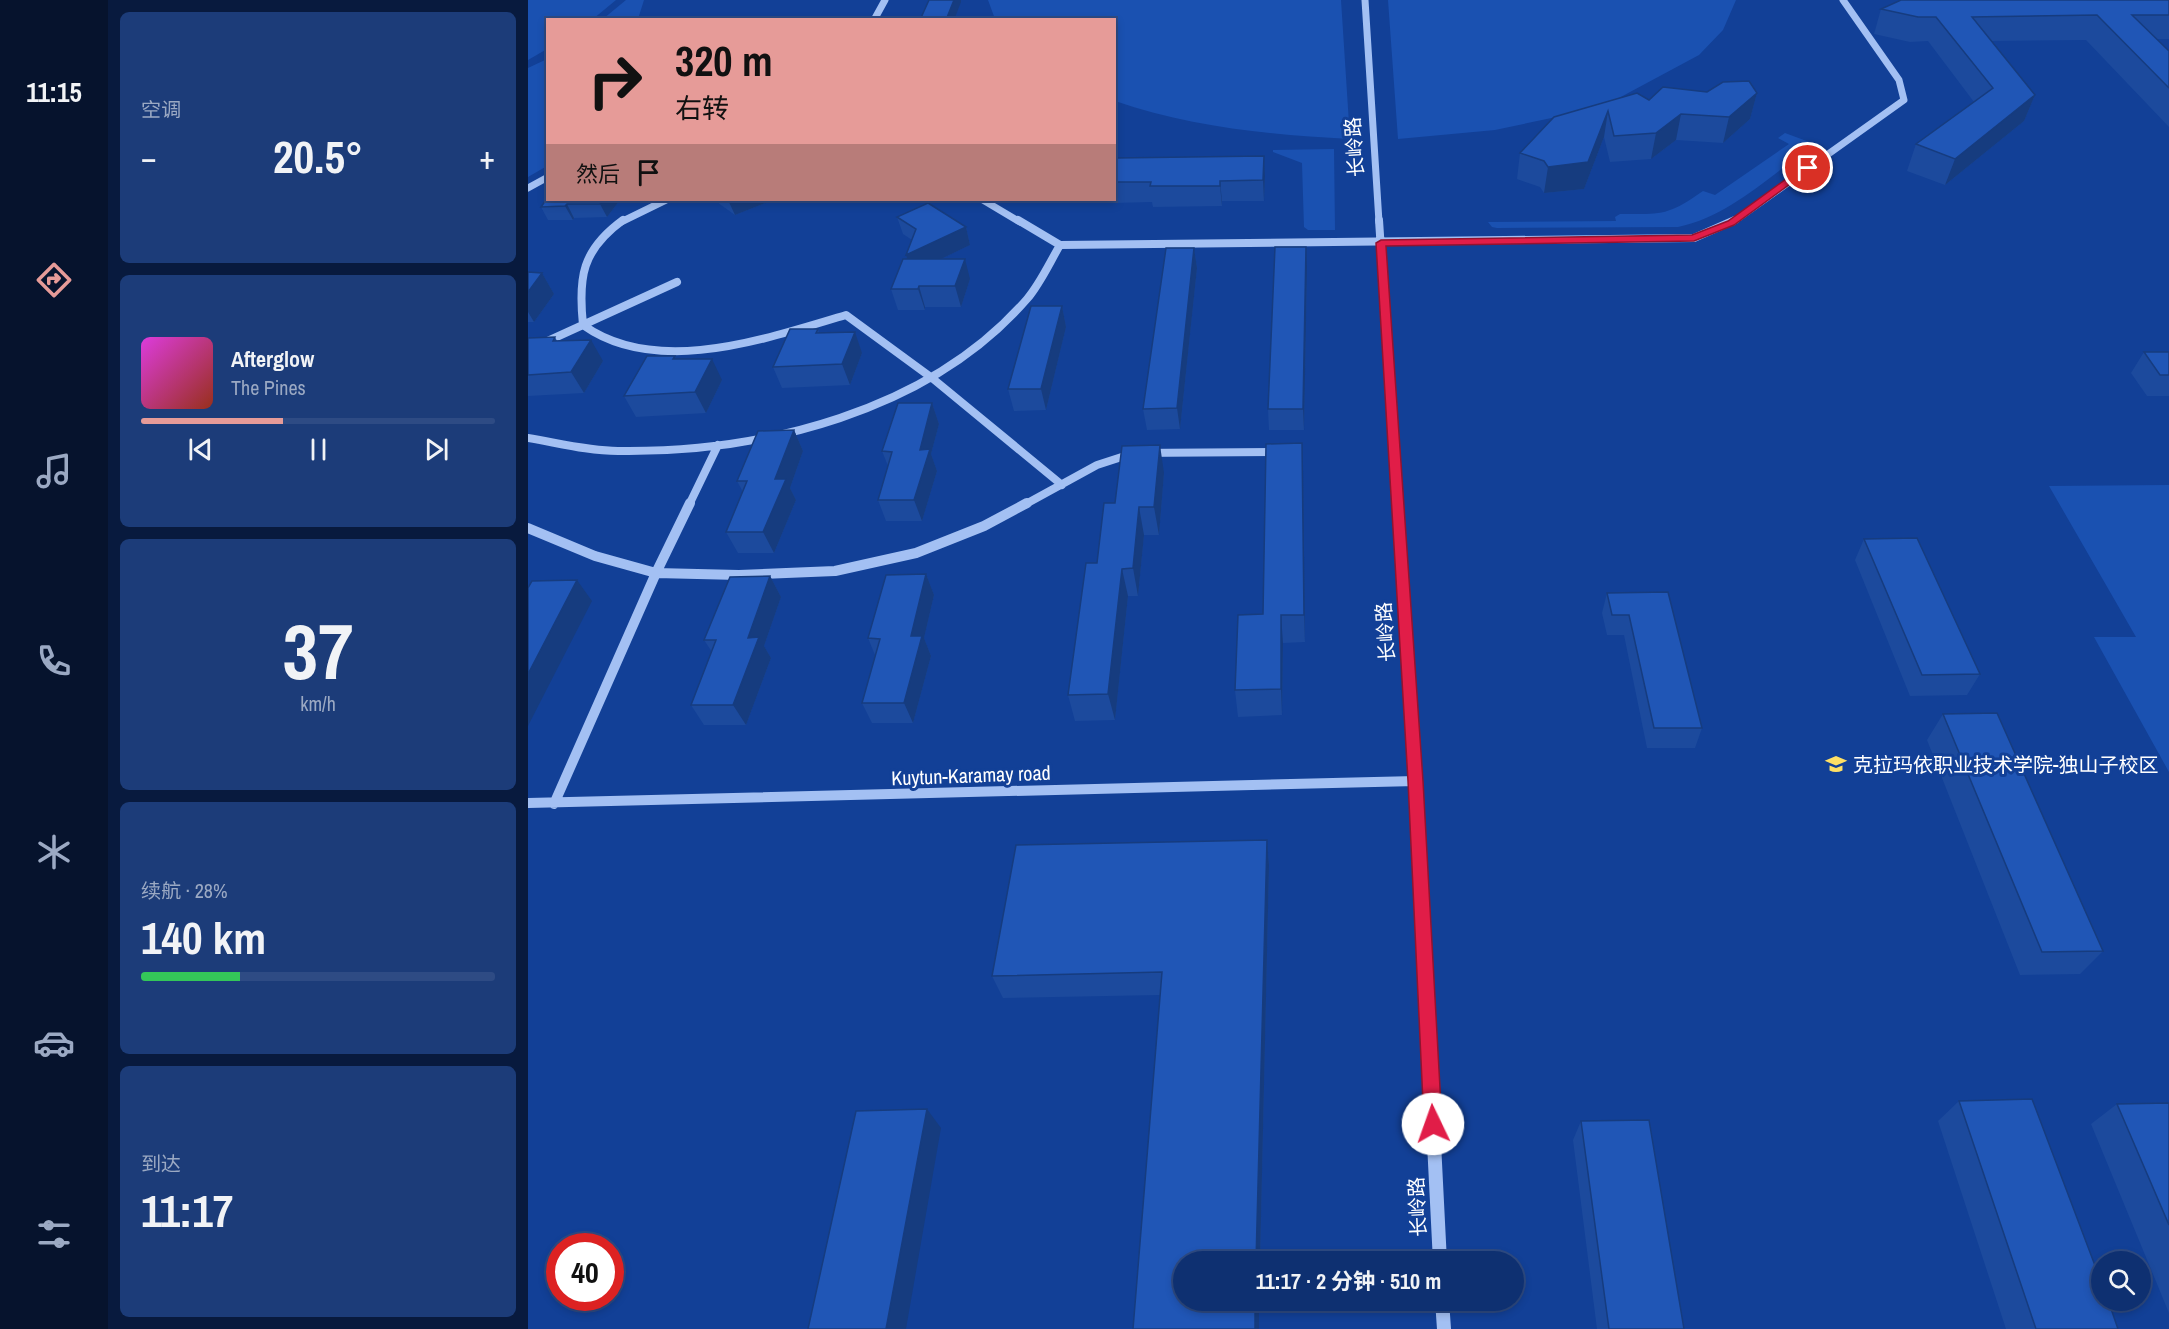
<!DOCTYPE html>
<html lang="zh">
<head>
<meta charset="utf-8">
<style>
	:root { --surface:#0e3071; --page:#1c3c79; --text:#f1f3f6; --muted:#9ba9c3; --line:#2e4b84; --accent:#e69b98 }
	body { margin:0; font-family:"Archivo Narrow","Noto Sans SC",sans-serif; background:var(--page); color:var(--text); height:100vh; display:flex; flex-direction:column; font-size:22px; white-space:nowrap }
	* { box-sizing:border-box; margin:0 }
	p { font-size:20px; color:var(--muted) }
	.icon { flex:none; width:33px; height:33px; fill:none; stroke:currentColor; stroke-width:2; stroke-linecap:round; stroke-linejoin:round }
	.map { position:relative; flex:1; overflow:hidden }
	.side { display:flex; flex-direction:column; gap:12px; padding:12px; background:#081a3e; width:420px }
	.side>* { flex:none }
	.banner { position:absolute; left:18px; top:18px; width:570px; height:183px; border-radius:0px; box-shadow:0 3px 9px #0003,0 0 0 2px var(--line); background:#e69b98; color:#111; overflow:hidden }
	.tools { position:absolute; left:1563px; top:1251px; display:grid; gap:12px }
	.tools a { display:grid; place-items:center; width:60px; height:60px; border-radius:50%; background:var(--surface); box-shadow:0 3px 9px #0003,0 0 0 2px var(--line); font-size:30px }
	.speed { position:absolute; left:18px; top:1233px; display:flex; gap:12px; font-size:30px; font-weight:700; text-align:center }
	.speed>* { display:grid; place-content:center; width:78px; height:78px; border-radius:50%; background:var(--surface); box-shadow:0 3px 9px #0003,0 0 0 2px var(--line); line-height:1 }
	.speed .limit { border:9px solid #d22; background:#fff; color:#111 }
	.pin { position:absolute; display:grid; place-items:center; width:51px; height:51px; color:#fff; margin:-26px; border:3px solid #fff; border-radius:50%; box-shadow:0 2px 6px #0007 }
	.me { position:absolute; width:66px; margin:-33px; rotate:357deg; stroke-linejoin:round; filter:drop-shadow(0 0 4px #0008) }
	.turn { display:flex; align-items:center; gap:21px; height:126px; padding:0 30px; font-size:27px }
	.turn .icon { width:78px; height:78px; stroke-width:2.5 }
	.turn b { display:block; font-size:42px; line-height:51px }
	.then { display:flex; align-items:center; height:57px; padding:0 30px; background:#0003; gap:12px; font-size:22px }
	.big { font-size:45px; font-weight:700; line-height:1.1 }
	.side .tile { flex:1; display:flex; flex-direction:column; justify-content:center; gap:9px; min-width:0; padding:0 21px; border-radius:9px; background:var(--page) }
	.side .dial { align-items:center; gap:0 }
	.dial b { font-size:78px; line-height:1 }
	.song { display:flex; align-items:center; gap:18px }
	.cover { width:72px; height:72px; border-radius:9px; background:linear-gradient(135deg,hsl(300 70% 55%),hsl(10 70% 35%)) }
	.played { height:6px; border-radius:3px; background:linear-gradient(90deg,var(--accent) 40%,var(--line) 40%) }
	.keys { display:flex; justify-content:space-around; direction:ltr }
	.heat { display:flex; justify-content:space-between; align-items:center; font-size:33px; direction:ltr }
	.charge { height:9px; border-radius:4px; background:linear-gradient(90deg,#34c759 28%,var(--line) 0) }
	.trip { position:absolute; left:645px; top:1251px; width:351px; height:60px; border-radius:30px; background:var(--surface); box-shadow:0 3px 9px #0003,0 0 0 2px var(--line); font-weight:700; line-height:60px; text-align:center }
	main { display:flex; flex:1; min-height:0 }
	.tab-bar { display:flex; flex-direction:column; width:108px; justify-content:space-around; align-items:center; background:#06132d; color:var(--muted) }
	.tab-bar .icon { width:42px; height:42px }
	.tab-bar .on { color:var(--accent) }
	.tab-bar b { font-size:27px; color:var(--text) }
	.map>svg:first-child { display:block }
</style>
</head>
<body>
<main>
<nav class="tab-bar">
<b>11:15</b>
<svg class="icon on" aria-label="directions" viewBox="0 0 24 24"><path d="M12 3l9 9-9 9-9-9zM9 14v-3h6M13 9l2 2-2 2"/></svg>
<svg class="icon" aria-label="music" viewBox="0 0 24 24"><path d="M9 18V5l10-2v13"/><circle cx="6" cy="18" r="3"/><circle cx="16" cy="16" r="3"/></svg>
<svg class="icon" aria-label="phone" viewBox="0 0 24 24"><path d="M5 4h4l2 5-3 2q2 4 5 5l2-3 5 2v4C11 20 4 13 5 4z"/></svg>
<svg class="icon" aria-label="climate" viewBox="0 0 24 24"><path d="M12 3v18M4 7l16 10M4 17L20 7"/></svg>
<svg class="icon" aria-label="car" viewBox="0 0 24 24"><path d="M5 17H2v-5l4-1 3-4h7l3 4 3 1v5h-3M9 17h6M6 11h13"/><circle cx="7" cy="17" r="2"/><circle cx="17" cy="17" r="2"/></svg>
<svg class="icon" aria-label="filters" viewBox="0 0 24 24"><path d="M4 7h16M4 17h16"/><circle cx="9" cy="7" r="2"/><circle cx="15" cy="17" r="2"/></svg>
</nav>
<section class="side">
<div class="tile"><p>空调</p>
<div class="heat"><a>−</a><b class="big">20.5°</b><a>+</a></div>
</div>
<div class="tile">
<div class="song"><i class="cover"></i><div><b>Afterglow</b><p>The Pines</p></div></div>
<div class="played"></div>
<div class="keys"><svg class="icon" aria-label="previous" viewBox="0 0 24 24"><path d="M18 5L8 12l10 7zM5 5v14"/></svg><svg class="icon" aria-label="pause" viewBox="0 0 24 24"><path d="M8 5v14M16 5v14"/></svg><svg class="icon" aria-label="next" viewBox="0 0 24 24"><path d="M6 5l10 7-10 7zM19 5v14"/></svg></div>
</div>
<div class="tile dial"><b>37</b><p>km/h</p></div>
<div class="tile"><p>续航 · 28%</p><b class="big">140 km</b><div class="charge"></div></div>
<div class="tile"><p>到达</p><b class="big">11:17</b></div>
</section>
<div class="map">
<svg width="1641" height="1329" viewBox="0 0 1641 1329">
	<rect width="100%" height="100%" fill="#124097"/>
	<path fill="#1a51b1" d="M0 0H88L65 19 20 20 19 49 0 60Z
		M98 0H116L110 19H75Z
		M460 0H813L822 139C742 135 663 127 587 101L586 20 467 19Z
		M860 0H1208L1195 30 1171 55 1089 99 1033 116 967 130 870 139Z
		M19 59V166L0 177V68Z
		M1257 133 1284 143V146C1242 176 1201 216 1150 227L969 228 964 227 960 222 1088 221 1087 217 1092 214C1135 214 1139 216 1175 191L1187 195 1261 144 1250 138Z
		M806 149 807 230H780L776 227 774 163 745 152V150Z
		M1641 485V772L1566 637H1608L1521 486Z"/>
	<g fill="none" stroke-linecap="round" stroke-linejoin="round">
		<path stroke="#a3c0f3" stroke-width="7" d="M837 0 851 222
			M346 20 357 0
			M0 188 20 177
			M455 200 492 222
			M93 222 138 200
			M1205 222 1376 100 1371 80 1315 0"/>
		<path stroke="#a3c0f3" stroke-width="8" d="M95 220C54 250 50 277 55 325 129 378 239 338 318 315L404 378 534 485
			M490 220 532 245 1166 238 1207 220
			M851 220 870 505
			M0 350 149 282
			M0 438C30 443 60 451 90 451 234 453 401 412 499 299 512 284 522 262 532 245
			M161 505 190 445
			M496 505 569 465 606 453 750 452"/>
		<path stroke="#a3c0f3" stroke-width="10" d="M870 503 892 866
			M0 528 67 556 128 573 211 575 307 571 388 553 456 526 499 503
			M0 803 888 781
			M26 804 128 573 162 503"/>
		<path stroke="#a3c0f3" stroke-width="14" d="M892 865 912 1262
			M914 1300 916 1329"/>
	</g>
	<path fill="#1c4a9d" d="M1641 0V39H1629L1641 51V127L1558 40 1463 41 1507 95 1496 121 1417 185 1379 171 1388 144 1446 102 1400 41 1382 42 1346 34 1353 9Z
		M1179 92 1229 93 1222 119 1195 143 1148 140 1123 159 1082 162 1076 137 1056 189 1016 193 1012 187 989 179 992 153 1026 117Z
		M736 156 737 176 736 201H694V206L625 207 624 202 586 203V166Z
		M92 200 79 217 46 218 45 220H20L13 207Z
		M186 200H245L207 215Z
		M369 217 438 227 442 245 413 259 442 279 433 307H397V310H370L363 289 379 259 384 240 375 234Z
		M666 248 669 268 652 429 619 430 615 409Z
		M779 267 776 430H741L740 409Z
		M0 272 14 273 26 294 6 322H0Z
		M534 306 538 327 518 410 486 411 480 389Z
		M290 329 291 333 334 353 322 385 254 388 245 367Z
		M27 337 29 341 75 361 56 393 0 396V338Z
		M1616 352H1641V396H1619L1603 373Z
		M149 359 194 380 178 413 108 417 96 396Z
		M404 403 411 424 403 454 409 471 394 521H358L350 500 360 466 354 451Z
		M266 430 275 451 262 488 268 500 246 553H210L198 532 215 492 209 481Z
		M775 471 777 642 755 643 754 715 710 717 707 690 735 614Z
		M636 473 631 535H616L610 596H600L587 720 547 721 540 695 587 503Z
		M1336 539 1452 674 1439 695 1382 696 1327 560Z
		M398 574 406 595 396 638 403 656 385 723H344L334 703 347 655 340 638Z
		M242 576 253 597 236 646 243 658 218 725H176L163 705 184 652 176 640Z
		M1140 592 1174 728 1167 748H1119L1096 635H1079L1074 613 1079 593Z
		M1415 714 1575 951 1552 974 1492 975 1399 740Z
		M739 840 741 865 732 1262H656L632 995 475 998 464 976Z
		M1431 1101 1590 1329H1478L1410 1121Z
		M1641 1103V1313L1563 1124 1589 1104Z
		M1053 1121 1156 1329H1069L1045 1140Z"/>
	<path fill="#163c7f" d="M426 0H433V2L426 20H418Z
		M1229 93 1222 119 1195 143 1201 117Z
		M1507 95 1496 121 1417 185 1427 159Z
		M1080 111 1076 137 1056 189 1016 193 1020 167Z
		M1153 114 1148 140 1123 159 1128 133Z
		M736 156 737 176 736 201 735 180Z
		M692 181 694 201V206L692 186Z
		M75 200H92L79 217 72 204Z
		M200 200H245L207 215Z
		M39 204 46 218 45 220 37 206Z
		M438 227 442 245 384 273 378 255Z
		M778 247 779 267 776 430 775 409Z
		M666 248 669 268 652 429 649 408Z
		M437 259 442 279 433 307 427 286Z
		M14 273 26 294 6 322 0 312V292Z
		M391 286 397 307V310L390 289Z
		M534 306 538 327 518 410 513 389Z
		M327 332 334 353 322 385 314 364Z
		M63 340 75 361 56 393 43 372Z
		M184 359 194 380 178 413 167 392Z
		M404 403 411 424 403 454 409 471 394 521 386 500 392 450Z
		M266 430 275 451 262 488 268 500 246 553 235 532 247 479Z
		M774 443 775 471 777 642 776 615Z
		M632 445 636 473 631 535 626 507Z
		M611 507 616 535 610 596 605 568Z
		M594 569 600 596 587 720 580 694Z
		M398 574 406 595 396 638 403 656 385 723 376 703 383 636Z
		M242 576 253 597 236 646 243 658 218 725 205 705 220 638Z
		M49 580 64 601 0 726V674Z
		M753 615 755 643 754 715 753 689Z
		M739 840 741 865 732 1262H728Z
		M399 1109 413 1128 378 1329H358Z
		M727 1300H731V1329H727Z"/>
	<path fill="#2056b6" stroke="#163c7f" stroke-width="1.5" d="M401 0H426L418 20H392Z
		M1373 0H1641V15H1604L1641 51V88L1569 15 1444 17 1507 95 1427 159 1388 144 1465 88 1408 17H1390L1353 9Z
		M1221 81 1229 93 1201 117 1153 114 1128 133 1086 136 1080 111 1060 162 1020 167 1016 161 992 153 1026 117 1109 93 1121 100 1135 87 1179 92 1195 82Z
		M736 156 735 180 692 181V186H622L623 182H586V166L588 158Z
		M20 197V200H75L72 204H39L37 206 13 207Z
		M400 203 438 227 378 255 388 229 369 217Z
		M747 247H778L775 409H740Z
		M638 248H666L649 408 615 409Z
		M375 259H437L427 286H391L390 289H363Z
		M0 272 14 273 0 292Z
		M503 306H534L513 389H480Z
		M262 329H290L288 333 327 332 314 364 245 367Z
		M27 337 25 341 63 340 43 372 0 375V338Z
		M1616 352H1641V375H1632Z
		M119 356H147L145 359H184L167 392 96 396Z
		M370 403H404L392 450 402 449 386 500H350L364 452 354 451Z
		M266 430 247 479H258L235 532H198L219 481H209L230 431Z
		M774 443 776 615H753V689L707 690 710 615 735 614 738 444Z
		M632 445 626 507H611L605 568 594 569 580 694 540 695 558 563H569L576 503H587L594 446Z
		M1389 538 1452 674 1394 675 1336 539Z
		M398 574 383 636H394L376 703H334L352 639 340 638 358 575Z
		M242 576 220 638 231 637 205 705H163L188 640H176L202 577Z
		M49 580 0 674V588L4 581Z
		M1140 592 1174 728H1126L1101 615H1084L1079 593Z
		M1469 713 1575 951 1514 952 1415 714Z
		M739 840 728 1262H656V1300H727V1329H605L634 972 464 976 488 845Z
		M1504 1099 1574 1284V1300H1580L1590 1329H1508L1431 1101Z
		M1641 1103V1225L1589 1104Z
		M399 1109 358 1329H280L328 1111Z
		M1121 1120 1156 1329H1081L1053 1121Z"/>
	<path fill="#e11d48" stroke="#92132f" stroke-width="1.5" d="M1276 166 1284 168 1206 225 1166 241 858 246 895 781 914 1124 912 1131 905 1133 899 1131 896 1124 880 781 848 243 853 240 1164 235 1200 221Z"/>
	<defs>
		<g id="university-bare" transform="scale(1.62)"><path d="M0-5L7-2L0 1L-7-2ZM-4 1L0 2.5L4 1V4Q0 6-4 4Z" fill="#ffe065" stroke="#124097" stroke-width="2.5" paint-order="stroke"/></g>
	</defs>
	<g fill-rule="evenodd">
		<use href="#university-bare" x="1308" y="764"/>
	</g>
	<g text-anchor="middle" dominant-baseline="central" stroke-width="6" stroke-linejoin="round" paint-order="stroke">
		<g font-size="20" fill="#fff" stroke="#124097">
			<text transform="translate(826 147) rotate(-94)">长岭路</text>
			<text transform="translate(857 632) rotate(-94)">长岭路</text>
			<text transform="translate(443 775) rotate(-2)">Kuytun-Karamay road</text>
			<text transform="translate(889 1207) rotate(-93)">长岭路</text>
		</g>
		<g font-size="20" fill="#fff" stroke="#124097" text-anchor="start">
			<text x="1325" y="764">克拉玛依职业技术学院-独山子校区</text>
		</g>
	</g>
</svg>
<div class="tools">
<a><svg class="icon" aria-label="search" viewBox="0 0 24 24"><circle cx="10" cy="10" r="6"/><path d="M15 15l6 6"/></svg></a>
</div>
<div class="speed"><div class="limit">40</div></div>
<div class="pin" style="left:1280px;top:168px;background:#d93025"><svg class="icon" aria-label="arrive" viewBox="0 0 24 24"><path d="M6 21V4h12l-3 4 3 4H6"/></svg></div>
<svg class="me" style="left:905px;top:1124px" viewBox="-20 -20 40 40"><circle r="19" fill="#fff"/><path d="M0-13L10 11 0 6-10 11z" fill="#e11d48"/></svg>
<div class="trip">11:17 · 2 分钟 · 510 m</div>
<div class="banner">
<div class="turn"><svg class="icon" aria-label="right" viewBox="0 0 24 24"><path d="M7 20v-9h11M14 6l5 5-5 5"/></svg><div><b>320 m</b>右转</div></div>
<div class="then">然后<svg class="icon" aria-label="arrive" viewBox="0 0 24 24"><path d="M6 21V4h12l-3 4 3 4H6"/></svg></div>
</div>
</div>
</main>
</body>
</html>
